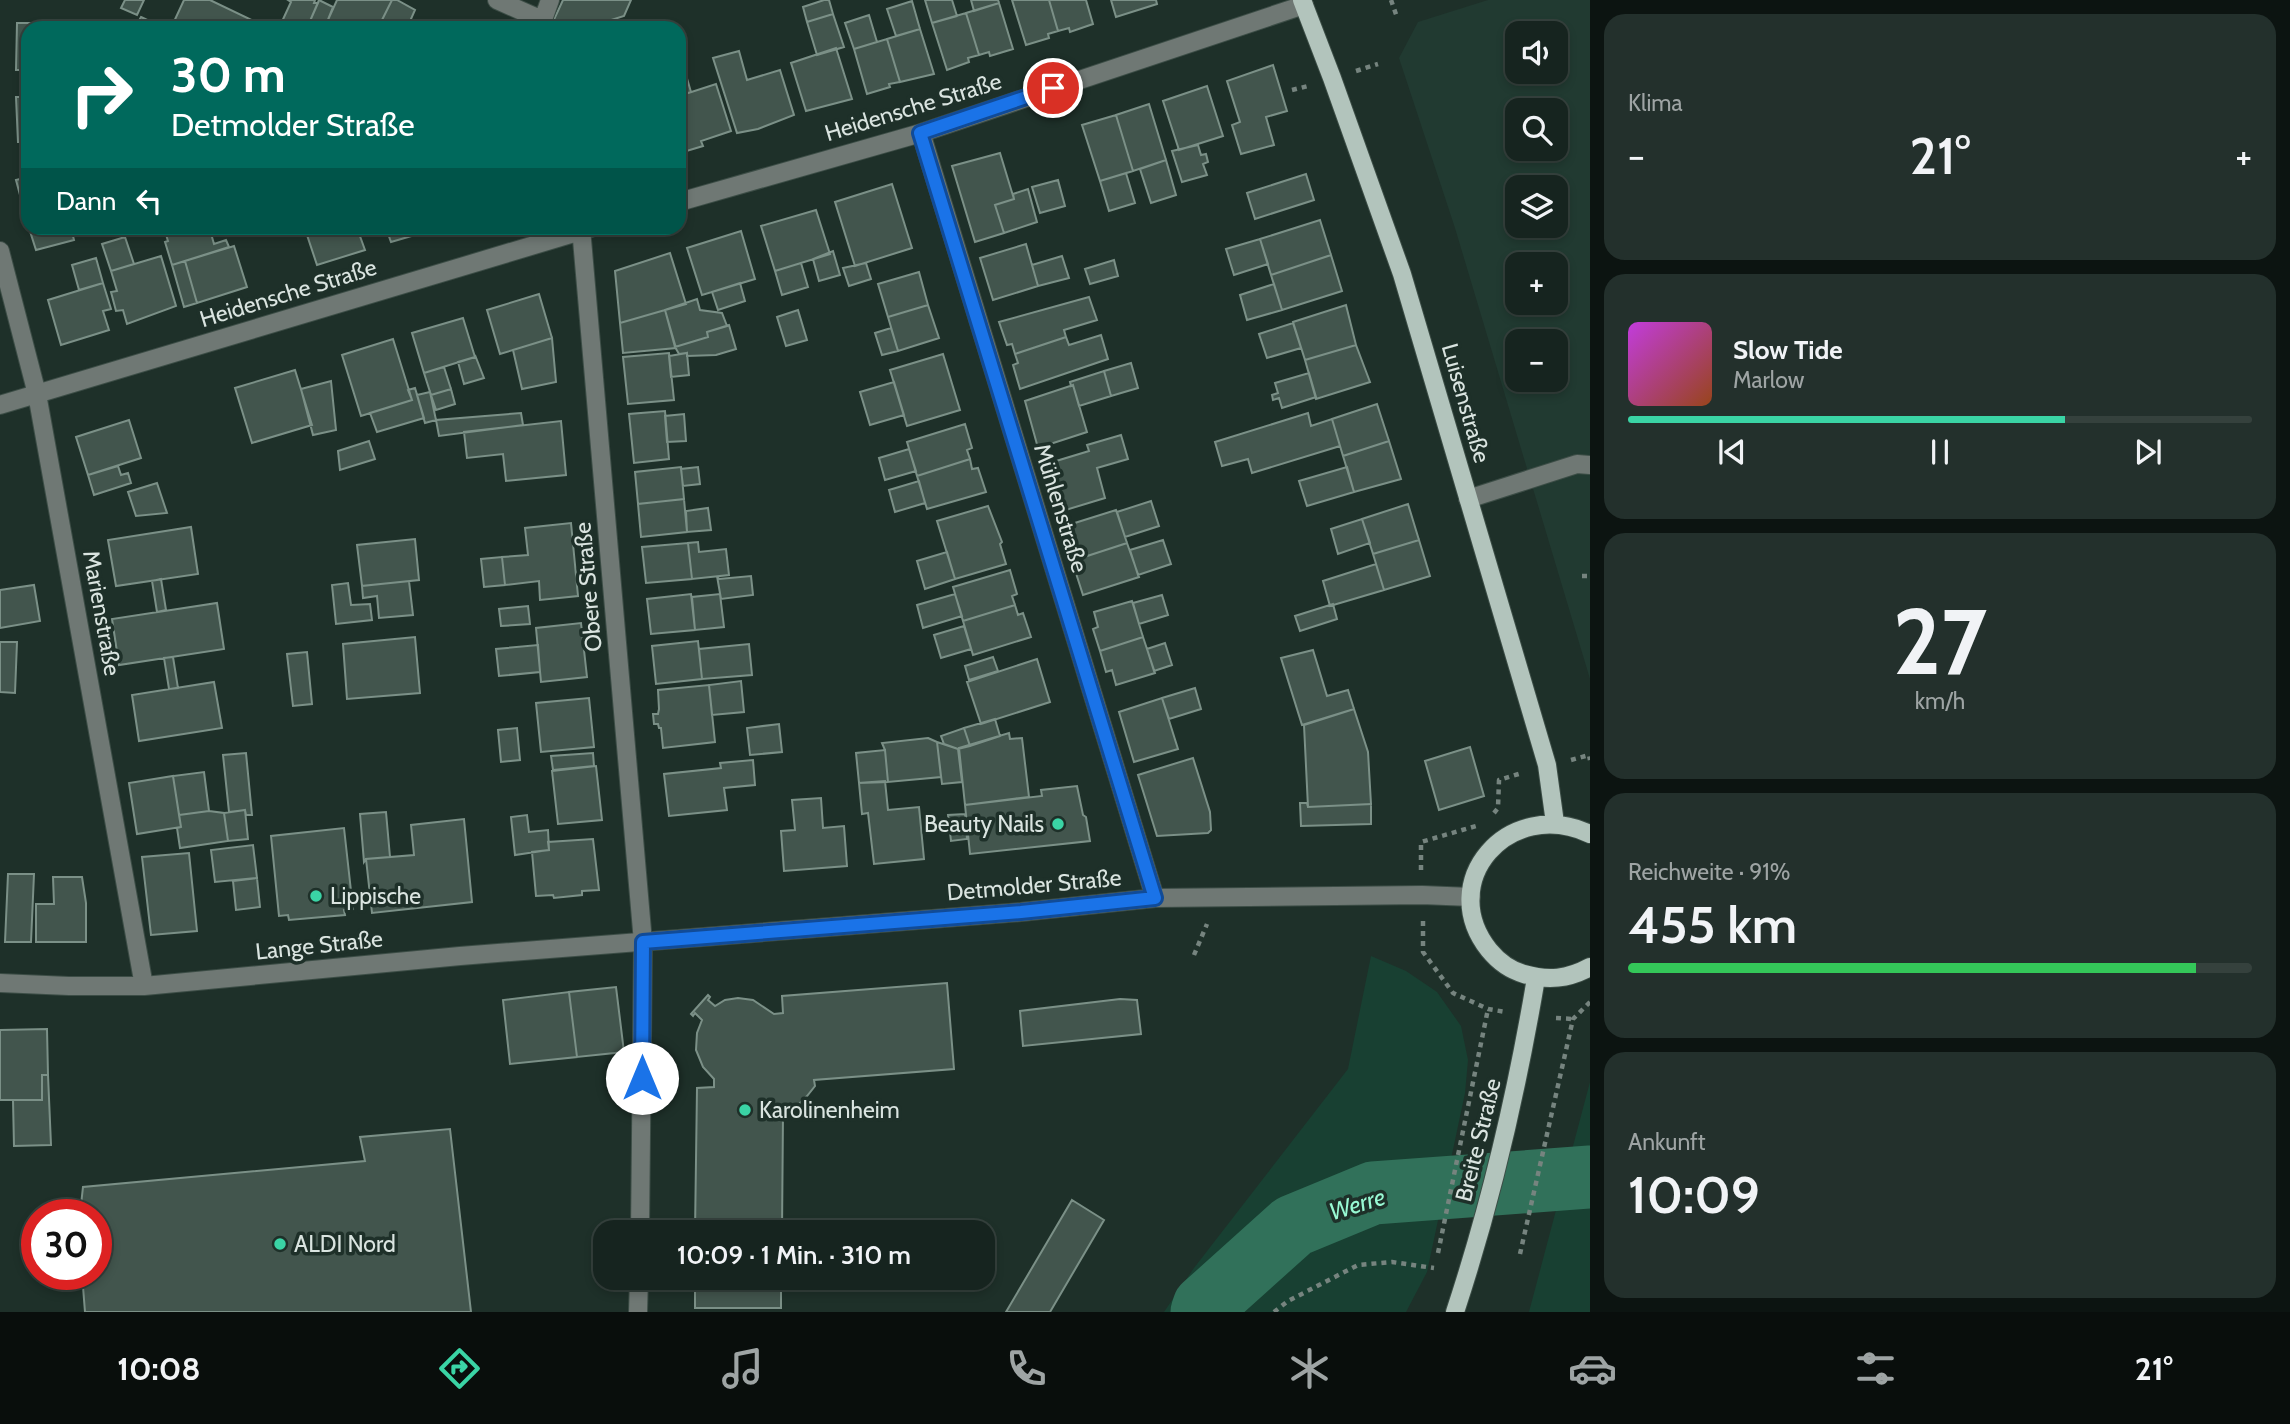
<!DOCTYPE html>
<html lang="de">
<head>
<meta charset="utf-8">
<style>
	:root { --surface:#16241f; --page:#23302c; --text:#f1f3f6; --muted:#9ea4a4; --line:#35413d; --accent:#3ad4a5 }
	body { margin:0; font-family:Cabin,sans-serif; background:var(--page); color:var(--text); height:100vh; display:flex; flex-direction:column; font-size:26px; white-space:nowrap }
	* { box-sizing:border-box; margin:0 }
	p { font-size:23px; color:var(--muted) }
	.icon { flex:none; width:38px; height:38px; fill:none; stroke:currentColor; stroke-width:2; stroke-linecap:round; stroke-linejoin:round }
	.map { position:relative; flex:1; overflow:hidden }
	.sheet { display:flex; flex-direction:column; gap:14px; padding:14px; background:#0c1411; width:700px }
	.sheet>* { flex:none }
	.top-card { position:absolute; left:21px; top:21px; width:665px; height:214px; border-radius:21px; box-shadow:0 4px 10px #0003,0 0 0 2px var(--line); background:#00695c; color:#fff; overflow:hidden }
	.fabs { position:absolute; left:1505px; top:21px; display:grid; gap:14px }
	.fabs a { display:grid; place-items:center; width:63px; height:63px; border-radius:14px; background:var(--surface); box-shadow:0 4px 10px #0003,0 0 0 2px var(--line); font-size:35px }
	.speed { position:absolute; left:21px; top:1199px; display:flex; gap:14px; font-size:35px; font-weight:700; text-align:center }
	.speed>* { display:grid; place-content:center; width:91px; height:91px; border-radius:50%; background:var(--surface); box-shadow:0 4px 10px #0003,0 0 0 2px var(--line); line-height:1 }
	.speed .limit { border:10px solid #d22; background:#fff; color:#111 }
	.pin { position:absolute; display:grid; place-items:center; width:60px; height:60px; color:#fff; margin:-30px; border:4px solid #fff; border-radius:50%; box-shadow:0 2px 7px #0007 }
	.me { position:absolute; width:77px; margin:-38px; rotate:0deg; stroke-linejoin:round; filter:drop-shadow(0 0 5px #0008) }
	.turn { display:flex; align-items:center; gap:24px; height:147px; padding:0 35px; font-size:32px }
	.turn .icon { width:91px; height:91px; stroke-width:2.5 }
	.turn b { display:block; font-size:49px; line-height:60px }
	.then { display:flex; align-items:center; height:66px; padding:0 35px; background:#0003; gap:14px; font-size:26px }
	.big { font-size:52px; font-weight:600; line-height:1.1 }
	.sheet .card { flex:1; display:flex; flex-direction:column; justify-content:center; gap:10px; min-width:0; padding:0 24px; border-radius:21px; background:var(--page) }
	.sheet .dial { align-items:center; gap:0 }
	.dial b { font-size:91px; line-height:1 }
	.song { display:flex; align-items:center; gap:21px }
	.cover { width:84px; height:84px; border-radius:10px; background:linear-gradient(135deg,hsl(290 70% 55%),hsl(20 70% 35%)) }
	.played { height:7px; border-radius:4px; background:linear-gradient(90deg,var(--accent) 70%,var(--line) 70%) }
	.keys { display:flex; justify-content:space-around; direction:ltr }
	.heat { display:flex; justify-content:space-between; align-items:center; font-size:38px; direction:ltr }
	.charge { height:10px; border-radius:5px; background:linear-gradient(90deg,#34c759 91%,var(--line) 0) }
	.trip { position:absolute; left:593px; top:1220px; width:402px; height:70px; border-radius:21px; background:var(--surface); box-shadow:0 4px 10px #0003,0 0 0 2px var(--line); font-weight:600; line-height:70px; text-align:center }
	.tab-bar { display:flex; height:112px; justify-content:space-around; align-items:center; background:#090e0c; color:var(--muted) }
	.tab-bar .icon { width:49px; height:49px }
	.tab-bar .selected { color:var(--accent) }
	.tab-bar b { font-size:32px; color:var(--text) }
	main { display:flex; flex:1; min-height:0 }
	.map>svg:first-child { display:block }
</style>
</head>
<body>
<main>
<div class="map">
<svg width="1590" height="1312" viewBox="0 0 1590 1312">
	<rect width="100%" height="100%" fill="#1e3029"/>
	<path fill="#213a31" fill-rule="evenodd" d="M1488 0H1590V679L1455 228 1399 58 1418 22ZM1517 33H1556V72H1517ZM1517 110H1556V149H1517ZM1517 187H1556V226H1517ZM1517 264H1556V303H1517ZM1517 341H1556V380H1517Z"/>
	<path fill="#184032" d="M1371 956 1406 971 1437 992 1461 1026 1468 1060 1465 1093 1427 1272 1406 1312H1164L1194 1268 1348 1069Z
		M1590 1082V1312H1529Z"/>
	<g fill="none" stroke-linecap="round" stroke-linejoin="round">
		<path stroke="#31715a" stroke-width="63" d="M1202 1312 1204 1306 1293 1226 1373 1193 1590 1177"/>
	</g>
	<path fill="#42554d" stroke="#7b9087" stroke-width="2" d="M125 0H144L137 15 121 8Z
		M184 0H210L264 26 263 28H171Z
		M288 0H315L314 3H318L307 28H279L291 2Z
		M319 0 333 7 327 22 334 26 333 28H307Z
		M337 0H392L378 28H339L327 22Z
		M392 0H397L415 10 407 28H378Z
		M563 0H631L624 16 586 28H550Z
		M824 0H829L833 14 807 22 803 7Z
		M925 0H952L957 16 932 23Z
		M971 0H998L999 3 974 11Z
		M1012 0H1049L1058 31 1048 34 1049 38 1026 45Z
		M1049 0H1086L1093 24 1070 32 1069 28 1058 31Z
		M1111 0H1156L1157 4 1116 17Z
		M912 1 920 29 896 36 887 9Z
		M999 3 1013 49 990 56 989 52 979 55 966 13Z
		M966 13 979 55 968 58 969 62 947 70 932 23Z
		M833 14 844 47 817 55 807 22Z
		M869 15 877 42 854 49 845 23Z
		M141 17 164 28H135Z
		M17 23H68V28H28V70H16Z
		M920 29 934 74 900 82 887 39Z
		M887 39 900 82 889 84 890 87 867 94 854 49Z
		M836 48 852 99 806 111 791 63Z
		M739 51 747 80 780 70 794 115 758 129 737 133 713 58Z
		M679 58H681L691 92 679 96Z
		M1273 65 1287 111 1266 117 1274 145 1241 154 1232 125 1240 122 1227 81Z
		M716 84 731 131 701 141 703 146 680 153 679 96Z
		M1207 86 1223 136 1179 150 1163 101Z
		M16 97H28V142H18Z
		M1149 104 1166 160 1133 171 1116 115Z
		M1116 115 1133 171 1100 181 1082 125Z
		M1198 145 1201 155 1206 154 1208 162 1203 164 1207 175 1182 182 1172 151Z
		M1000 153 1014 199 995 205 1004 233 975 242 952 166Z
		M1166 160 1176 195 1151 203 1140 169Z
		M1126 173 1135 203 1109 211 1100 181Z
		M1306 174 1314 200 1255 219 1247 193Z
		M28 177V225L16 180Z
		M1058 180 1065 206 1040 213 1032 187Z
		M892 184 912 248 855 266 835 202Z
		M1028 189 1037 222 1004 233 995 205 1014 199 1013 194Z
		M816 210 830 254 775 271 761 226Z
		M1320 220 1331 255 1271 275 1260 239Z
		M29 228H71L74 240 36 250Z
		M164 228H213V230H210L214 244 226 240 229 247 172 265 165 242 168 241Z
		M311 228H357L365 250 317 265 305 229Z
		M386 228H439L391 242Z
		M741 231 755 279 702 295 687 248Z
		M125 237 134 264 111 271 102 244Z
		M1260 239 1268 264 1234 275 1226 249Z
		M1026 244 1038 286 993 300 980 258Z
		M234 246 247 287 197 303 185 261Z
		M833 251 840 275 819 281 813 259Z
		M670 253 686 304 620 323 615 271Z
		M1331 255 1342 291 1282 310 1271 275Z
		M161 256 176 306 127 324 123 310 116 311 111 292 117 291 111 271Z
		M1062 256 1069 278 1038 286 1032 265Z
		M96 258 103 283 79 290 72 265Z
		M1114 260 1118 276 1090 284 1085 269Z
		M185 261 197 303 184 307 172 265Z
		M801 263 808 287 782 295 775 271Z
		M866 263 871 279 849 286 843 268Z
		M919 272 928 305 888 317 878 284Z
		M103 283 111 309 103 311 109 330 61 345 48 300Z
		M740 283 745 301 718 310 712 292Z
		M1274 284 1282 310 1247 320 1240 295Z
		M539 294 552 338 500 354 487 310Z
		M1089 297 1097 320 1064 330 1066 337 1015 354 1012 344 1007 345 999 322Z
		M697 299 700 310 722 313 727 326 707 332 708 337 675 347 665 310Z
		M928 305 939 338 898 351 888 317Z
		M1346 305 1356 345 1305 360 1293 322Z
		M665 310 676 348 623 353 620 323Z
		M798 310 807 340 786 346 777 317Z
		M463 318 475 357 424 373 412 333Z
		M1293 323 1301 348 1267 358 1259 334Z
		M729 325 736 349 716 355 687 356V353L679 354 675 347 708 337 707 332Z
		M891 328 898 351 882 355 875 333Z
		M1101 335 1108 359 1020 389 1013 365 1018 363 1015 354 1066 337 1069 345Z
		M552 338 556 382 522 389 513 350Z
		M393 339 412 400 361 416 342 355Z
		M1356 345 1370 382 1316 399 1305 360Z
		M669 353 674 400 628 404 623 357Z
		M687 353 689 375 671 377 669 356Z
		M943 354 960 410 907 426 890 370Z
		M475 355 484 378 464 384 458 362 475 357Z
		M1131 363 1138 388 1111 396 1104 371Z
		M444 367 451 389 431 395 424 373Z
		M295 370 312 425 252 443 235 388Z
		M1104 371 1111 396 1079 406 1073 385 1071 386 1070 382Z
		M1309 373 1316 397 1282 408 1279 398 1273 400 1272 395 1278 393 1275 383Z
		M331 381 336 430 313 435 301 389Z
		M894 382 904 415 870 425 860 392Z
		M1073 385 1087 432 1038 448 1025 401Z
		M415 388 424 418 377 432 370 413 412 400 408 390Z
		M451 389 455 404 436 410 431 395Z
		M430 392 436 420 425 423 417 395Z
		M1377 404 1389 441 1343 456 1332 419Z
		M665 411 669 459 634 463 629 414Z
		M521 413 523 425 439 436 436 420Z
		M1308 413 1311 426 1332 419 1340 446 1252 473 1248 459 1222 466 1215 442Z
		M684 414 686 441 667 442 665 416Z
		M129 420 141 458 88 475 76 437Z
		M561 421 566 475 506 481 503 454 467 458 464 432Z
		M965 424 972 448 967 450 970 459 917 476 907 442Z
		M1121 435 1128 459 1097 468 1105 498 1059 512 1043 465 1089 451 1087 445Z
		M369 441 375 459 340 470 338 451Z
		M1389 441 1401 479 1354 492 1343 456Z
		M909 449 916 471 885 480 879 458Z
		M970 459 972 469 978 468 986 492 927 509 917 476Z
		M118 466 121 475 128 473 131 483 94 495 88 475Z
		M681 467 684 499 638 504 635 472Z
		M698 467 700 484 683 486 681 469Z
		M1347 467 1354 492 1307 506 1299 481Z
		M919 481 925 503 895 512 889 490Z
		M157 483 167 513 136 516 128 492Z
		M684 499 687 532 641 537 638 504Z
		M1151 501 1159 526 1125 537 1117 512Z
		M1408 504 1419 540 1373 554 1362 519Z
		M988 506 1002 542 1000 544 1006 564 955 579 937 521Z
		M708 508 711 530 687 532 686 511Z
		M1116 510 1127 543 1072 561 1062 527Z
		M1362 519 1370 543 1338 554 1331 529Z
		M571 523 578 596 540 600 539 581 505 585 502 557 528 555 525 528Z
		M191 527 198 574 116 586 108 540Z
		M415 539 419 580 362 586 357 545Z
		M1163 540 1171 564 1138 575 1130 550Z
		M1419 540 1430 576 1384 590 1373 554Z
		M698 542 699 552 726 549 729 575 692 579 688 543Z
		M688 543 692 579 646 583 642 547Z
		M1127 543 1139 577 1083 595 1072 561Z
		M947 552 955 579 925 589 917 561Z
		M502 557 505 585 484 587 481 559Z
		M1376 564 1384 590 1330 606 1323 581Z
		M1010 570 1017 594 1012 596 1015 605 963 621 953 587Z
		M717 576 719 579 751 576 753 595 721 599Z
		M161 579 166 610 157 612 152 581Z
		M409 581 413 615 379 618 377 596 363 598 362 586Z
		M348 583 351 605 370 604 372 620 336 624 332 585Z
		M34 585 40 621 0 628V590Z
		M691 594 695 630 651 634 647 599Z
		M720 594 724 627 695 630 692 597Z
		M955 594 962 616 923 628 917 605Z
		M1162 595 1168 615 1139 624 1133 603Z
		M1132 601 1143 637 1100 651 1093 629 1098 627 1094 612Z
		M217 603 224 649 119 665 112 619Z
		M1333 604 1337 619 1300 631 1295 616Z
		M1015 605 1018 615 1023 613 1031 637 973 655 963 621Z
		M528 606 530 624 501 626 499 609Z
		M581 623 587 677 541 682 536 628Z
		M964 626 971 649 941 658 934 635Z
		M415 637 420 693 347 699 343 644Z
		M1143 637 1155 673 1116 685 1112 670 1106 672 1100 651Z
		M698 641 702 679 656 684 652 646Z
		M0 642H17L15 693 0 692Z
		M1165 643 1172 665 1154 671 1147 649Z
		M749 644 752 675 702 679 699 649Z
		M538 645 540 672 499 676 496 649Z
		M1313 650 1327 696 1348 690 1354 709 1302 725 1281 658Z
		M307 652 312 704 293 706 287 654Z
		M173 657 178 688 169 689 164 658Z
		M993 657 998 671 969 680 965 666Z
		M1037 659 1050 702 981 724 967 682Z
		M741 681 744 712 712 715 709 685Z
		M214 682 222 728 139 741 132 695Z
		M709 685 715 742 663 748 661 728H659L658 724H654L653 714H658L659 709 658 690Z
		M1195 688 1201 709 1169 719 1162 698Z
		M589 698 594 747 541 752 536 703Z
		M1162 698 1178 749 1134 762 1119 712Z
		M1354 709 1368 752 1371 804 1308 807 1304 725Z
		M995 719 1000 736 970 746 964 728Z
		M779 724 782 752 750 755 747 728Z
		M517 728 520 760 501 762 498 730Z
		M964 728 970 746 958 749 944 744 941 736Z
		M1009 733 1010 739 1022 738 1029 797 965 805 959 748Z
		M928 738 937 742 941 777 888 782 885 750 882 743Z
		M937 742 958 749 962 782 942 784Z
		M1470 747 1484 796 1439 810 1425 761Z
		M885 750 888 782 859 783 856 753Z
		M246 753 252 815H246L245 810 229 812 223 755Z
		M593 753 594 766 553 770 551 756Z
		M1193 758 1210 812 1211 830 1208 833 1157 836 1138 775Z
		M753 760 755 785 724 788 727 810 669 816 664 774 721 768 720 763Z
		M596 766 602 820 558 824 552 771Z
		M204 772 209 811 179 815 173 776Z
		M173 776 181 827 137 834 129 783Z
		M885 781 888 810 919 807 924 859 874 864 868 813 862 814 859 783Z
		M1077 786 1083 815 1086 817 1090 841 970 854 965 805 1042 796 1041 790Z
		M821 798 823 828 844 826 847 866 784 871 781 831 795 830 792 800Z
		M1300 803H1307L1308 807 1371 804V824L1301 826Z
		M245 810 248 839 228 841 224 813Z
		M209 811 224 813 228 841 180 848 177 828 181 827 179 815Z
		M386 812 390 857 366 859 364 862 360 814Z
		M965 814 967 839 951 841 948 815Z
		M527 815 529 832 548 830 549 850 515 855 511 817Z
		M464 819 472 902 372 913 366 859 414 855 411 825Z
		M344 828 353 909 344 910 345 915 289 920 288 915 279 916 271 836Z
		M593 839 599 890 582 891V895L554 898 553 895 536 896 532 852 549 850 548 842Z
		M253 845 257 878 215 882 211 850Z
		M189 853 197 931 151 935 142 857Z
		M8 874H34L31 942H5Z
		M53 877H82L86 903V942H36V904H54Z
		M257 878 260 907 236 910 233 881Z
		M947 983 954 1069 814 1080 815 1086 807 1096 789 1114H783L782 1232H695L697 1088 714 1087V1079L703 1067 696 1050 697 1033 702 1020 695 1013 693 1016 691 1014 708 995 710 997 708 1000 715 1006 725 1000 738 998 753 1000 774 1014 783 1013 782 996Z
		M616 987 624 1052 577 1057 569 992Z
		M569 992 577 1057 510 1064 503 1000Z
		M1120 999 1137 1000 1141 1034 1023 1046 1020 1011Z
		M47 1029 48 1075H42V1100H0V1030Z
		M42 1075H48L51 1145 14 1146 13 1100H42Z
		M450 1129 471 1312H85L82 1274H96V1214H80L83 1187 365 1161 360 1137Z
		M1072 1200 1104 1220 1050 1312H1006Z
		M695 1278H781V1308H695Z"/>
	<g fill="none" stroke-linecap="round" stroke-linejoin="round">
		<g stroke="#3c4d46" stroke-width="20">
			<path id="minor" d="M497 0 542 20
				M540 28 550 0
				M921 133 1155 898
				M679 202 921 133 1304 5
				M581 228 643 942 640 1232
				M0 251 37 394 144 986
				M0 405 591 228
				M1468 499 1577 464 1590 465
				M0 983 69 986H144L460 956 1021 912 1155 898 1422 895 1471 897
				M638 1312 639 1278"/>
		</g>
		<g stroke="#3c4d46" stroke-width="20">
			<path id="major" d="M1302 0 1332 78 1402 274 1547 765 1555 823
				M1590 834C1508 796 1435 882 1489 950 1498 961 1510 970 1524 974 1548 981 1568 979 1590 967
				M1455 1312C1491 1203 1517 1091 1536 978"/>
		</g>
		<path stroke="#76847f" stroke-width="4.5" stroke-dasharray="5 5" stroke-linecap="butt" d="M1391 0 1397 17
			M1356 71 1378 64
			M1292 90 1308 86
			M1582 576H1590
			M1571 760 1589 755 1590 760
			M1494 813 1498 808 1499 780 1522 773
			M1421 870V842L1476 826
			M1423 921V952L1453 993 1488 1009 1506 1012
			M1194 955 1207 924
			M1556 1018 1573 1019
			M1438 1253 1488 1009
			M1520 1254 1573 1019 1590 1002
			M1274 1312 1288 1301 1358 1265 1392 1262 1434 1268"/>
		<use href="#minor" stroke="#6f7874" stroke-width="18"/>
		<use href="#major" stroke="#b2c4bc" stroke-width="18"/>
	</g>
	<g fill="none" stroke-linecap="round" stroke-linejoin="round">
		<g stroke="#114b97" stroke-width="18">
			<path id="route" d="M642 1078 643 942 1021 912 1155 898 920 133 1053 88"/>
		</g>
		<use href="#route" stroke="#1a73e8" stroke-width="12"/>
	</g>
	<g fill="#3ad4a5" stroke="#1e3029" stroke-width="2.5">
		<circle cx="1058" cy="824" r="7"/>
		<circle cx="316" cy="896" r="7"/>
		<circle cx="745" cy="1110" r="7"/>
		<circle cx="280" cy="1244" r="7"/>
	</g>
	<g text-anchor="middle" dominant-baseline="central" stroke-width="7" stroke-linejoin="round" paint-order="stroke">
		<g font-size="23" fill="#dae4e0" stroke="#1e3029">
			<text transform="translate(913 107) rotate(-17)">Heidensche Straße</text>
			<text transform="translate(288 293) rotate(-17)">Heidensche Straße</text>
			<text transform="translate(1466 403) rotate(74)">Luisenstraße</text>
			<text transform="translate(1061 508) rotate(73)">Mühlenstraße</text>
			<text transform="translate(588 587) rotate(-95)">Obere Straße</text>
			<text transform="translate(102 613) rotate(80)">Marienstraße</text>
			<text transform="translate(1034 885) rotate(-5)">Detmolder Straße</text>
			<text transform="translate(319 945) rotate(-6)">Lange Straße</text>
			<text transform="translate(1478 1140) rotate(-76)">Breite Straße</text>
		</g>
		<g font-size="23" fill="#dae4e0" stroke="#1e3029" text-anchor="start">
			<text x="1044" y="824" text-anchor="end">Beauty Nails</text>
			<text x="330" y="896">Lippische</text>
			<text x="759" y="1110">Karolinenheim</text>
			<text x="294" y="1244">ALDI Nord</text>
		</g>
		<g font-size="24" font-style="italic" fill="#98f9d3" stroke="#1e3029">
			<text transform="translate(1357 1204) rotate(-17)">Werre</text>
		</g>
	</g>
</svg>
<div class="fabs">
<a><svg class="icon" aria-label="sound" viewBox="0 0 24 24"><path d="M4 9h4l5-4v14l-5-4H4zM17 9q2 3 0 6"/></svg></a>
<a><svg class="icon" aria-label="search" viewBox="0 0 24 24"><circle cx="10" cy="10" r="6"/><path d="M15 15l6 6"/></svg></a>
<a><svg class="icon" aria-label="layers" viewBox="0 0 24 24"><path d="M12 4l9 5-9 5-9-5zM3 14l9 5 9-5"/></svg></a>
<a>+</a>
<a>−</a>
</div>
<div class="speed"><div class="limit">30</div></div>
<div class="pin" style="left:1053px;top:88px;background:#d93025"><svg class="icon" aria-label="arrive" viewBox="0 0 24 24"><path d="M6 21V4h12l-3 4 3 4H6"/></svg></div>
<svg class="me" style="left:642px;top:1078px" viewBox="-20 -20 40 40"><circle r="19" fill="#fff"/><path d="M0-13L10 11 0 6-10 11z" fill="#1a73e8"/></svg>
<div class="trip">10:09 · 1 Min. · 310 m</div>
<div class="top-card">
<div class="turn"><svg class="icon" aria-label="right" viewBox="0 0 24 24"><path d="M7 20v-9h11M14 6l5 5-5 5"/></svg><div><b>30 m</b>Detmolder Straße</div></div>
<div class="then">Dann<svg class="icon" aria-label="left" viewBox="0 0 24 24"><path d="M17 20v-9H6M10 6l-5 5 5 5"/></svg></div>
</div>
</div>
<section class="sheet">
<div class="card"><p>Klima</p>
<div class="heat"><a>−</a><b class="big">21°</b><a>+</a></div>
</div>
<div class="card">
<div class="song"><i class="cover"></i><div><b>Slow Tide</b><p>Marlow</p></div></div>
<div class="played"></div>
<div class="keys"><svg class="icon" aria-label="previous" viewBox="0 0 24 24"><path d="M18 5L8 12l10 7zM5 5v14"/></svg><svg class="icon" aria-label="pause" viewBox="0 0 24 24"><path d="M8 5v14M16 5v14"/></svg><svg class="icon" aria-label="next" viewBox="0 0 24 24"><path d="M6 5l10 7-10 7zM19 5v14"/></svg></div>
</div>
<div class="card dial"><b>27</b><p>km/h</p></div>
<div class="card"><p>Reichweite · 91%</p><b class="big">455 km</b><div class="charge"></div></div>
<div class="card"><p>Ankunft</p><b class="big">10:09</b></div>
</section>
</main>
<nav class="tab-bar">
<b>10:08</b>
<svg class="icon selected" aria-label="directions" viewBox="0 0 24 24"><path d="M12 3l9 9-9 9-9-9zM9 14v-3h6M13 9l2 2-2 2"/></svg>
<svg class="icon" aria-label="music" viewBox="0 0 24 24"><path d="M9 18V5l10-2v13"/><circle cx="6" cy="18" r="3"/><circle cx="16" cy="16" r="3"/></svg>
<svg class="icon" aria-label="phone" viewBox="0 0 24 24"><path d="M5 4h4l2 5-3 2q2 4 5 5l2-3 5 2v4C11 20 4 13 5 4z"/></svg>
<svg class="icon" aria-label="climate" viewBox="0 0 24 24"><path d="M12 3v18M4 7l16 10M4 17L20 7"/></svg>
<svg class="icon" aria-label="car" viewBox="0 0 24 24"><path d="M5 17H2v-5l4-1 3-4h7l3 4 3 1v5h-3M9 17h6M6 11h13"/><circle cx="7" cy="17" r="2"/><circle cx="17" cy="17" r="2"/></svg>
<svg class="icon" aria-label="filters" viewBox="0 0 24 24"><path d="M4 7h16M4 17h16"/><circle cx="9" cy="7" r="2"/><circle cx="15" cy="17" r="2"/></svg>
<b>21°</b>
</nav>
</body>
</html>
